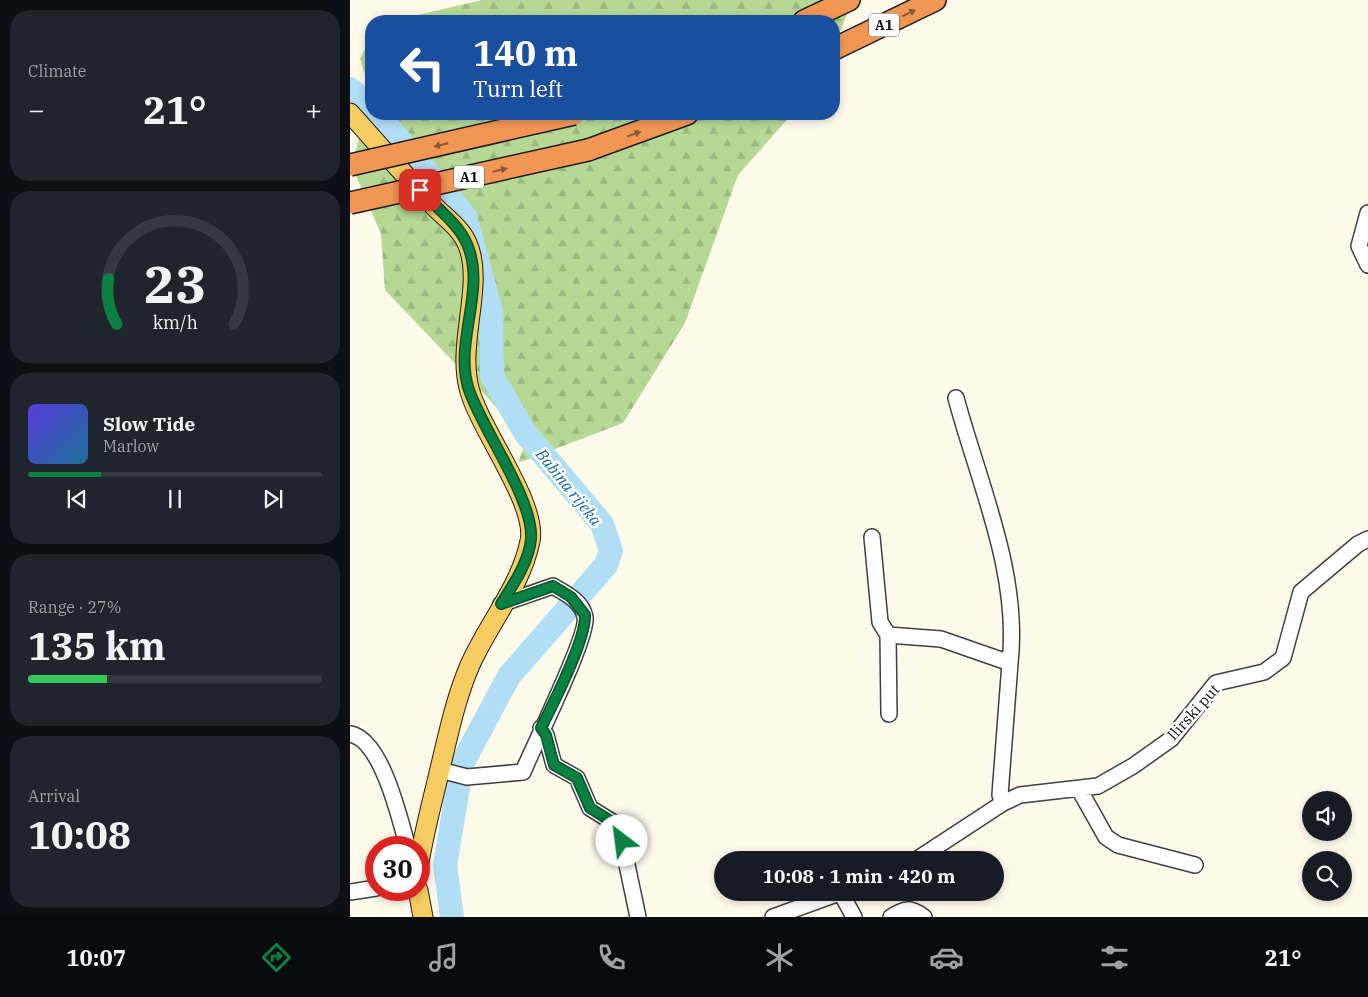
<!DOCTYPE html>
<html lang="en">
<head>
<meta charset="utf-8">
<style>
	:root { --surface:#171b24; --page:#20242c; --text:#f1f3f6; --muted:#9ea1a6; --line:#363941; --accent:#0b8043 }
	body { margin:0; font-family:"IBM Plex Serif",serif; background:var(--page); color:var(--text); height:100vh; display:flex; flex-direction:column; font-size:19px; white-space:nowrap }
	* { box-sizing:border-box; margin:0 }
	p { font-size:16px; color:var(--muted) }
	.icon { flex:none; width:28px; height:28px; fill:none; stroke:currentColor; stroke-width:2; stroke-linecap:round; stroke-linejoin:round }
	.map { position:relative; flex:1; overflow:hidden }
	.panel { display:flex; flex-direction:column; gap:10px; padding:10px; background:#0d0f14; width:350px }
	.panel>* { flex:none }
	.hud { position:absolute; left:15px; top:15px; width:475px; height:105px; border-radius:20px; box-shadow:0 2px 8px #0003; background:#1a4fa0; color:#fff; overflow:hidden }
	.buttons { position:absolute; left:952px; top:791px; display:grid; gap:10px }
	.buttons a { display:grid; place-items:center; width:50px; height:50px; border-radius:50%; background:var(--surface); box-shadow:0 2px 8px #0003; font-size:25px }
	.speed { position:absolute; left:15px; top:836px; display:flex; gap:10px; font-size:25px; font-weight:700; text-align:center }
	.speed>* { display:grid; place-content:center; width:65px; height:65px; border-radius:50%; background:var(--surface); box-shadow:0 2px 8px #0003; line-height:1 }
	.speed .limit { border:8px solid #d22; background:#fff; color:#111 }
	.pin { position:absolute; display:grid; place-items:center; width:42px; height:42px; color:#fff; margin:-21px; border-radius:10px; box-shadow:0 2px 8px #0006 }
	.me { position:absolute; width:55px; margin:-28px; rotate:330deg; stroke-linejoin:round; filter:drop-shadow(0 0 4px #0008) }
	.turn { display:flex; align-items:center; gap:18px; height:105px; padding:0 25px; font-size:22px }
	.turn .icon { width:65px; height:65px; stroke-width:2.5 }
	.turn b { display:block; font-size:35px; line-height:42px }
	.big { font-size:38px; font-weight:700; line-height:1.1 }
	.panel .tile { flex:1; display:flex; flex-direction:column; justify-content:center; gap:8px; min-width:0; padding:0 18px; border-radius:20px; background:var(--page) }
	.panel .dial { align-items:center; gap:0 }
	.dial svg { height:130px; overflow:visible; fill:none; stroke:var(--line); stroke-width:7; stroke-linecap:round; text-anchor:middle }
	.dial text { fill:var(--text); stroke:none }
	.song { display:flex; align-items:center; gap:15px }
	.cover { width:60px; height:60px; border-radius:8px; background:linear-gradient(135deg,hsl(250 70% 55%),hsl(200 70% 35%)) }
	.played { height:5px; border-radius:2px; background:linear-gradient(90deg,var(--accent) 25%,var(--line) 25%) }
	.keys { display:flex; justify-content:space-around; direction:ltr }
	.heat { display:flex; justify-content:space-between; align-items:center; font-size:28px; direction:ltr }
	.charge { height:8px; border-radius:4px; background:linear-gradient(90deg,#34c759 27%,var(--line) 0) }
	.trip { position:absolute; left:364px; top:851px; width:290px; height:50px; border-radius:25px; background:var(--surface); box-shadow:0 2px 8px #0003; font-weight:700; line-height:50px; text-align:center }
	.tab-bar { display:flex; height:80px; justify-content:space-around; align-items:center; background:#090b0e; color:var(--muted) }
	.tab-bar .icon { width:35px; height:35px }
	.tab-bar .active { color:var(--accent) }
	.tab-bar b { font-size:22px; color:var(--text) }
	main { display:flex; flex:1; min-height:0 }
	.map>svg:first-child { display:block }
</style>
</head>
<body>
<main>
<section class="panel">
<div class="tile"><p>Climate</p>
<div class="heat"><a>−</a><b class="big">21°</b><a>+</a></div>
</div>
<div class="tile dial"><svg viewBox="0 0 100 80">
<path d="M14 69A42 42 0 1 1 86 69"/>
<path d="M14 69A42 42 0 0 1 9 41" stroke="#0b8043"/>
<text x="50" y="56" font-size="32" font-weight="700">23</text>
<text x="50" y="72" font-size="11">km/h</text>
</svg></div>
<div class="tile">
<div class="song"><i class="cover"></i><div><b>Slow Tide</b><p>Marlow</p></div></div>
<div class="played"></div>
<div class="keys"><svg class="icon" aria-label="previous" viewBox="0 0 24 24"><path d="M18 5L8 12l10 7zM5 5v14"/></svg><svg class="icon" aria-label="pause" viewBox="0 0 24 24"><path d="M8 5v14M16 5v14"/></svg><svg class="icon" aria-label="next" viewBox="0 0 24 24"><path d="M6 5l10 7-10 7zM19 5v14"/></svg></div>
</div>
<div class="tile"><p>Range · 27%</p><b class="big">135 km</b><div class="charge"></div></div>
<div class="tile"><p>Arrival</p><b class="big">10:08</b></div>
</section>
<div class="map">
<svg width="1018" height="917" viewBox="0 0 1018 917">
	<defs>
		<pattern id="forest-firs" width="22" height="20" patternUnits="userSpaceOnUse" patternTransform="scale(1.25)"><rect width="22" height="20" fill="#b6d895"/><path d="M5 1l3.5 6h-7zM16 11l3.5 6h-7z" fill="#9bb87f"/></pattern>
	</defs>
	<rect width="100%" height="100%" fill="#fffaea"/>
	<path fill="url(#forest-firs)" d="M132 0H503L484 46V21H42Z
		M21 37V93L10 59Z
		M21 104V114H442L388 175 335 323 273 423 168 463 177 439 35 290 31 234 1 164Z"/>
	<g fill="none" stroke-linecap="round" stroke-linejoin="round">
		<path stroke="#b0def5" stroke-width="24" d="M0 89 21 107
			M27 114 115 216 141 311 142 376 176 434 252 524 261 551 256 565 159 676 112 764 95 865 102 917"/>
		<g stroke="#3f3f3f" stroke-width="18">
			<path id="minor" d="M1018 213 1009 246 1018 265
				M606 398C629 484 670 573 660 663
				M522 537 530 622 538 635
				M539 714 538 635 591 639 660 663 650 795 653 803
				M191 728 196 735 204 765 227 778 240 808 264 823 272 841 288 917
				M0 734C32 739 50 820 58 848
				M90 770 117 777 173 772C183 747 239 636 235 617 232 601 215 593 203 586L151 604
				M729 789 756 837 768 845 845 865
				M566 860 653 803 670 795 748 786 783 766 821 739 866 683 914 672 933 658 951 592 1008 544 1018 539
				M0 892 26 888
				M491 893 504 917
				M423 917 492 892
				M541 917C555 908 560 907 574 917"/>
		</g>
		<g stroke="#1d1d1d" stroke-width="21">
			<path id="major" d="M0 113C27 143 53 174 81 203 93 216 110 227 117 243 135 283 107 341 119 388 128 427 188 504 180 541 171 586 138 624 120 665 105 700 98 736 89 773 82 803 74 832 69 863
				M68 890 73 917"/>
		</g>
		<g stroke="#1d1d1d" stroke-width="24">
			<path id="highway" d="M454 21 499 0
				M484 49 585 0
				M238 150 337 114"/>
		</g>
		<use href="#minor" stroke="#fff" stroke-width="15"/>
		<use href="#major" stroke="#f6cc63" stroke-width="19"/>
		<use href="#highway" stroke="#f29655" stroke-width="21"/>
		<g stroke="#1d1d1d" stroke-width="24" stroke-linecap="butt">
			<path id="highway-bridge" d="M0 165 224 114
				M0 203 238 150"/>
		</g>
		<use href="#highway-bridge" stroke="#f29655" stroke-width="21"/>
	</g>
	<defs><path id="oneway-solid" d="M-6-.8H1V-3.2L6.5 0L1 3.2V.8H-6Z" transform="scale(1.25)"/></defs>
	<g fill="#8a5834">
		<use href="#oneway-solid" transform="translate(559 13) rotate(-26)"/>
		<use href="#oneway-solid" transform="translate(284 134) rotate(-20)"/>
		<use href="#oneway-solid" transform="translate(91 145) rotate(167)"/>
		<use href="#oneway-solid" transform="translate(150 170) rotate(-13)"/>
	</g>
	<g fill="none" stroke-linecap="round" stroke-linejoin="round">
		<g stroke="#07532c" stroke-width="12">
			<path id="route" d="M70 190C85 207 108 223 117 244 137 290 103 342 119 390 132 429 184 500 181 539 179 562 163 585 151 604L203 586 221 597 235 615C236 640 203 704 191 728L196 735 204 765 227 778 240 808 264 823 272 841"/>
		</g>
		<use href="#route" stroke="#0b8043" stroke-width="9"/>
	</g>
	<g text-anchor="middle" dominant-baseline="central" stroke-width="5" stroke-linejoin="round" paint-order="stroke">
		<g fill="#fff" stroke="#555" stroke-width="1">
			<rect x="519" y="13.5" width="30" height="23" rx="4"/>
			<rect x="104" y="165.5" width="30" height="23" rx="4"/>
		</g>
		<g font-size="14" font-weight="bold" fill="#0c0c0c">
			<text x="534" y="25">A1</text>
			<text x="119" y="177">A1</text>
		</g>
		<g font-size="15" fill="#0c0c0c" stroke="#fff">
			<text transform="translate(843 712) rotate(-48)">Ilirski put</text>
		</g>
		<g font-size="16" font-style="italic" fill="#18679b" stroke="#fff">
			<text transform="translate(219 487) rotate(51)">Babina rijeka</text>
		</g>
	</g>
</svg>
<div class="buttons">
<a><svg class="icon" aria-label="sound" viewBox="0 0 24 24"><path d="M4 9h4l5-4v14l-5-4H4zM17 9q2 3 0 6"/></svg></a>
<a><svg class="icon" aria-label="search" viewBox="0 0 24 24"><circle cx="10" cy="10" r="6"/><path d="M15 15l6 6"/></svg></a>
</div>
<div class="speed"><div class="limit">30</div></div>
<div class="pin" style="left:70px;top:190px;background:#d93025"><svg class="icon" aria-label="arrive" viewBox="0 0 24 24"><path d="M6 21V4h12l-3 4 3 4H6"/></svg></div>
<svg class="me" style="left:272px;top:841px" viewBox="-20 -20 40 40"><circle r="19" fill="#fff"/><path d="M0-13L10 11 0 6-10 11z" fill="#0b8043"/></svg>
<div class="trip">10:08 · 1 min · 420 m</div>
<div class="hud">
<div class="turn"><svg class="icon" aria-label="left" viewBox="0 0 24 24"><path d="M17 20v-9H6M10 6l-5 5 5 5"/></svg><div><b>140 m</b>Turn left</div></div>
</div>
</div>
</main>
<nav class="tab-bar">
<b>10:07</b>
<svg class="icon active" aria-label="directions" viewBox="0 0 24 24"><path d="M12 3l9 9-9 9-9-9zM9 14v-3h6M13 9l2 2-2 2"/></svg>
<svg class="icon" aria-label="music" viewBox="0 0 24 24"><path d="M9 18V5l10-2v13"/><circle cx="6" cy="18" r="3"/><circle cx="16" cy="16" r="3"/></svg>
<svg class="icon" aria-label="phone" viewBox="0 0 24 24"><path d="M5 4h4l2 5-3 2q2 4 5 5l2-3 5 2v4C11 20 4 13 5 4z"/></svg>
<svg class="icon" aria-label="climate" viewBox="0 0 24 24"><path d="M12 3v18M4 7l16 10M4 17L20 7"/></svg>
<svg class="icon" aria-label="car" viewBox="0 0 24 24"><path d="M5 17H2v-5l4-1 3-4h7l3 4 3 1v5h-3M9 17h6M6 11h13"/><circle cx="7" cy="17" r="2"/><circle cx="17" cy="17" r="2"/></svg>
<svg class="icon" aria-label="filters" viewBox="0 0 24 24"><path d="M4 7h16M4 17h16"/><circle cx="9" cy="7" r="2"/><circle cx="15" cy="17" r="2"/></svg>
<b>21°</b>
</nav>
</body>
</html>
